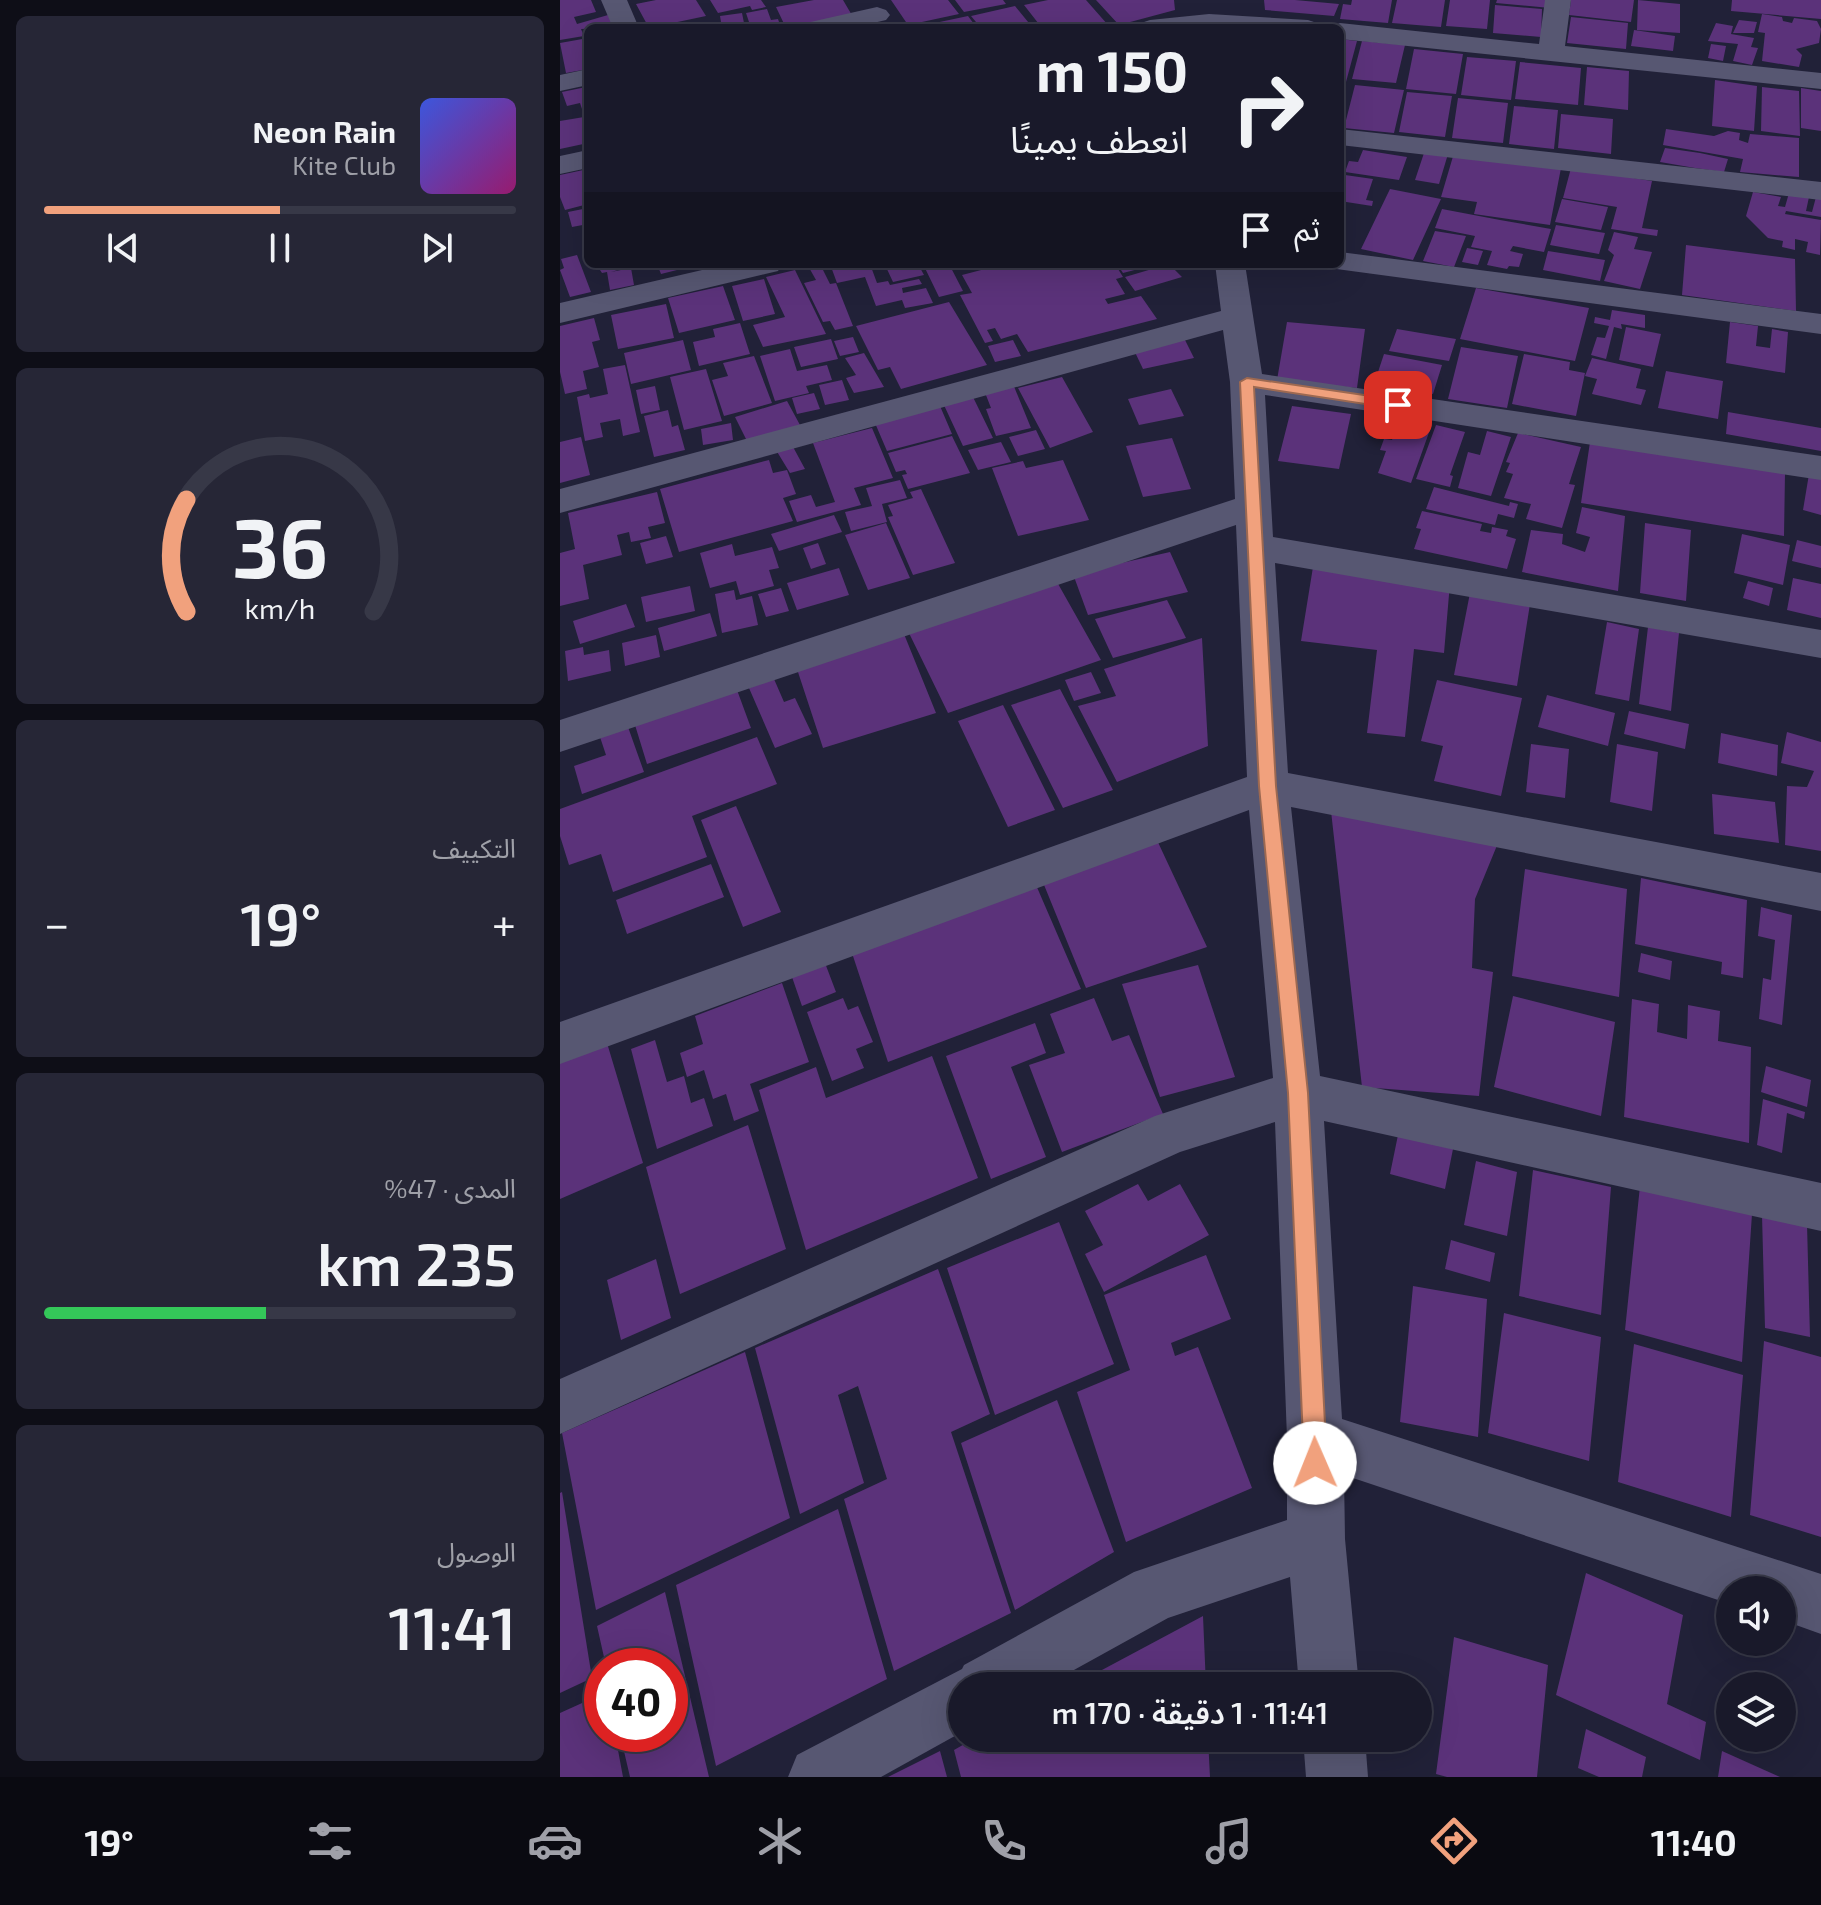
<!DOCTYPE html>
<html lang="ar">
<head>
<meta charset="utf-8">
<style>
	:root { --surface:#19192a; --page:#262636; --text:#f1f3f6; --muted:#9fa0a8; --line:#373847; --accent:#f1a17d }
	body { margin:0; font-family:"Exo 2","Noto Sans Arabic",sans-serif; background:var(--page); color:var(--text); direction:rtl; height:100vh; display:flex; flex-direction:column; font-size:30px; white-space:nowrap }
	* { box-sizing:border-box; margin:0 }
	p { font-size:26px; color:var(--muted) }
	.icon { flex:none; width:44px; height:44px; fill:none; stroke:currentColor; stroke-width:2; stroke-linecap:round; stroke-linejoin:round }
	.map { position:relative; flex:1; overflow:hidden; direction:ltr }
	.side { display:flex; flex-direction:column; gap:16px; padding:16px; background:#0e0e17; width:560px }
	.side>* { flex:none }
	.hud { position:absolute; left:24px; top:24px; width:760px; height:244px; border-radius:12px; box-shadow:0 8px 32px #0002,0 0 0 2px var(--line); direction:rtl; background:#19192a; color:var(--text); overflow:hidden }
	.controls { position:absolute; left:1156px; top:1576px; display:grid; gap:16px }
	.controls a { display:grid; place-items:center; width:80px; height:80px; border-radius:50%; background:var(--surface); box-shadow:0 8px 32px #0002,0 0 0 2px var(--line); font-size:40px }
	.speed { position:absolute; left:24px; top:1648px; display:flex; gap:16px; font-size:40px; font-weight:700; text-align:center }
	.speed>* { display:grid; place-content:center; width:104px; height:104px; border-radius:50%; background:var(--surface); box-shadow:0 8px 32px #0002,0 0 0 2px var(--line); line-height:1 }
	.speed .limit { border:12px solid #d22; background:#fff; color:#111 }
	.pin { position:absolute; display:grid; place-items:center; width:68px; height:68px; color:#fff; margin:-34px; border-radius:16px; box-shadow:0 4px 12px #0006 }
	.me { position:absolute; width:88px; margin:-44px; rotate:359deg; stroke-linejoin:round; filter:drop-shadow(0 0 6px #0008) }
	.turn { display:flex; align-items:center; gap:28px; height:168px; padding:0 24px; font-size:36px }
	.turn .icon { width:104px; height:104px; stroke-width:2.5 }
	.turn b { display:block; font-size:56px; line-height:68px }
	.then { display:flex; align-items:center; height:76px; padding:0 24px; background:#0003; gap:16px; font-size:30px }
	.big { font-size:60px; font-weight:600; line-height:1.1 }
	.side .tile { flex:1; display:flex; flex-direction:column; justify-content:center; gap:12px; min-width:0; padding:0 28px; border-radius:12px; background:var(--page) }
	.side .dial { align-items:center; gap:0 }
	.dial svg { height:208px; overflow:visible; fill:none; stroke:var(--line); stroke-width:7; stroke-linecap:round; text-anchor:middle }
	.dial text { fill:var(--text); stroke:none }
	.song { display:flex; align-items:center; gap:24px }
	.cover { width:96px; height:96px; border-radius:12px; background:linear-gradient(135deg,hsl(230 70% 55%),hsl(320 70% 35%)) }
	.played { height:8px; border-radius:4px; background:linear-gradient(90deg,var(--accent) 50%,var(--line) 50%) }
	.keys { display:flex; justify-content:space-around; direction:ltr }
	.heat { display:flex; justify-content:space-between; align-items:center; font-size:44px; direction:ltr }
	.charge { height:12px; border-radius:6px; background:linear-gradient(90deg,#34c759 47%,var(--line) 0) }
	.trip { position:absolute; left:388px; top:1672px; width:484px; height:80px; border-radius:40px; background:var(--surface); box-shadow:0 8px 32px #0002,0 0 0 2px var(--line); font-weight:600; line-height:80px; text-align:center; direction:rtl }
	.menu { display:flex; height:128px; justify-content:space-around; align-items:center; background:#0a0a11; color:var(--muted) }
	.menu .icon { width:56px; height:56px }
	.menu .on { color:var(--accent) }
	.menu b { font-size:36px; color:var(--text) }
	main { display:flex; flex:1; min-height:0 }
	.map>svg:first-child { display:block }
</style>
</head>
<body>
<main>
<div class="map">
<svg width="1261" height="1777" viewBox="0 0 1261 1777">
	<rect width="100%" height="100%" fill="#212138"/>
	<path fill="#5b327a" d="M0 0H31L36 12 14 17 17 24 48 15 54 28 21 29 24 36 0 40Z
		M96 0H136L146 16 89 28 76 4Z
		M150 0H201L206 7 192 10 190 6 158 13Z
		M254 0H283L293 17 226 28 216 7Z
		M331 0H388L399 14 348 25Z
		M395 0H443L446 4 404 12Z
		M488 0H526L548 25 482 28 464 5Z
		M536 0H614L615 10 559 25Z
		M704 0H735L779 4 774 16 705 10Z
		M792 0H832L828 23 780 19 783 4 791 5Z
		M837 0H885L881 27 832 23Z
		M890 0H930L927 29 886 26Z
		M937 0H991L990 8 936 3Z
		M1011 0H1074L1071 22 1009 15Z
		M1078 0 1120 4V33L1077 30Z
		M1172 0H1261V19L1171 11Z
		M935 5 982 9 981 37 933 33Z
		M455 6 473 28H421L411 16Z
		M207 9 211 20 218 19 221 28H191L186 13Z
		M182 13 185 28H162L160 16Z
		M1202 14 1222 17 1223 21 1232 23 1234 18 1257 21 1261 29 1259 43 1236 49 1242 55 1239 67 1202 61 1205 33 1198 32Z
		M408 16 417 28H357L356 27Z
		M1011 17 1068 23 1066 49 1007 43Z
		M1179 20 1197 22 1194 33H1173Z
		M1156 23 1173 26 1171 34 1194 38 1191 47 1198 48 1192 65 1173 61 1178 44 1148 41Z
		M1074 30 1115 36 1113 51 1071 46Z
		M28 38V69L6 73 0 43Z
		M780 39 797 41 786 82 780 81Z
		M802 41 845 45 836 83 792 79Z
		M1151 44 1166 46 1163 61 1148 58Z
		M854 49 903 54 896 94 846 89Z
		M907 57 956 61 951 100 901 95Z
		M960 62 1021 68 1018 105 955 99Z
		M1027 67 1069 71 1068 110 1024 105Z
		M1155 80 1197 86 1194 131 1152 126Z
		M795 85 844 90 834 133 784 128Z
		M26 87 28 114 24 115 20 103 7 106 2 92Z
		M1202 87 1239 91 1240 136 1201 131Z
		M1241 88 1261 91V131L1241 128Z
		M847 92 892 96 885 137 839 132Z
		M898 98 948 103 943 143 892 138Z
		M954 106 998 110 994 149 949 144Z
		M1001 114 1053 119 1051 154 998 148Z
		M24 117 28 120V143L0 149V121Z
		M1106 129 1154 136 1168 131 1180 133 1179 140 1188 143 1190 134 1239 138V177L1180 172 1183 159 1103 145Z
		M1105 148 1140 153 1168 159 1164 172 1135 168 1100 162Z
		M803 150 847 157 839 180 785 172 789 161 798 162Z
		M865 150 888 154 879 184 855 180Z
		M894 153 1001 168 990 225 914 214 917 202 881 197Z
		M1011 168 1092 181 1082 228 1098 230 1097 236 1051 229 1057 207 1003 198Z
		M28 169V204L5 210 0 197V175Z
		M785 175 813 179 806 200 813 201 812 206 780 201V176Z
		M830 189 881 199 853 260 801 249Z
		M1193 192 1221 197 1218 206 1225 207 1229 193 1249 197 1246 211 1252 212 1256 197H1261V217L1226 211 1225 214 1261 220 1260 255 1246 252 1248 242 1235 239V250L1222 247 1223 241 1208 238 1186 216Z
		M1002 199 1048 207 1041 230 995 222Z
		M28 208V224L12 227 8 212Z
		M882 209 940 220 991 229 984 252 953 246 950 251 963 254 959 267 949 266 947 269 927 265 932 251 911 247 915 236 875 228Z
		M996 225 1045 233 1039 254 990 245Z
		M875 231 906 236 894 267 863 261Z
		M1054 232 1078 237 1074 249 1092 252 1080 289 1044 281 1054 255 1048 250Z
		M1126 245 1235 259 1236 311 1122 295Z
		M907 248 923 251 918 265 902 262Z
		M988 251 1045 260 1040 281 983 270Z
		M17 255 31 292 10 297 0 270 4 268 1 259Z
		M55 264 68 267 51 272 71 268 74 285 50 290 47 272 42 273 40 270 56 266Z
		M97 264H128L129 267 101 274Z
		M247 264H260L270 284 276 283 293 326 275 330 270 321 263 322 244 283 256 280Z
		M270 264H310L317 283 328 281 330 285 359 279 362 284 342 288 343 293 366 288 373 303 345 308 342 300 316 306 305 277 277 283Z
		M340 264H358L364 275 333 282 326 267Z
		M363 264H389L403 291 379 297Z
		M422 264H555L563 277 556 279 565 294 545 299 548 304 581 296 597 319 468 352 457 334 441 339 435 328 427 330 433 341 425 343 400 295 412 293 402 275 425 269Z
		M557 264H594V265L563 273Z
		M609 264 622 277 575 291 565 277Z
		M235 270 266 334 203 347 193 325 225 317 206 277Z
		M204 279 215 314 183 321 172 286Z
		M163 286 175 320 119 333 108 298Z
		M916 288 1029 308 1015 361 900 339Z
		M389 302 427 365 341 389 330 367 318 370 296 326Z
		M106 304 114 338 58 349 51 315Z
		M1052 310 1085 315V328L1061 324 1062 329 1054 327 1046 359 1031 355 1037 337 1045 338 1049 326 1034 323 1035 317 1050 320Z
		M34 318 40 340 32 342 39 367 23 371 27 389 5 394 0 372V326Z
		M727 322 805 329 797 388 717 380Z
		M1170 322 1198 326 1196 346 1210 348 1212 329 1228 332 1225 373 1166 363Z
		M180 323 190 354 139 366 133 342 155 337 153 329Z
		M1066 327 1101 334 1093 367 1059 360Z
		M837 329 896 339 889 361 829 351Z
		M623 336 634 358 583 369 572 346Z
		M293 337 299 352 280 356 274 341Z
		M271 339 278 359 241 367 234 347Z
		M123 340 131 370 71 384 64 353Z
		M453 340 461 356 435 362 428 346Z
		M901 347 958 356 947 408 888 399Z
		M230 349 237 371 267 365 272 380 246 386 249 393 215 401 200 356Z
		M304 353 324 387 294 393 286 378 296 375 285 358Z
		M824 354 882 365 873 394 814 384Z
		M964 354 1010 362 1009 370 1025 373 1016 416 952 404Z
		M194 356 212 403 164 416 152 380 168 376 163 363Z
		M1032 358 1081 369 1076 388 1086 390 1081 405 1032 394 1037 379 1025 376Z
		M65 365 80 432 63 436 60 419 40 423 43 437 25 441 17 397 29 394 30 398 48 394 43 369Z
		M146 369 162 421 124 430 110 377Z
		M1106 371 1163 381 1158 419 1098 408Z
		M502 377 533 432 490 448 458 388Z
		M282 380 289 400 265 405 259 385Z
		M453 384 471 428 436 436 426 409 431 408 424 390Z
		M95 386 100 410 81 414 76 390Z
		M611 389 624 416 579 425 568 399Z
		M254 393 260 409 237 414 232 398Z
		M412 395 433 438 403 446 383 403Z
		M227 401 240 425 187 441 175 417Z
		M380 406 392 434 327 451 315 423Z
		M732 406 791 414 779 469 718 461Z
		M108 410 112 427 118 425 125 450 94 457 84 416Z
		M1168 412 1261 428V451L1166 434Z
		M841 417 872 424 851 483 818 473 826 451 820 450 824 439 832 440Z
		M171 423 173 440 143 445 141 429Z
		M876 425 905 432 890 475 893 476 890 487 856 479Z
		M312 428 333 478 294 488 301 505 237 522 229 501 251 495 256 507 275 502 253 443Z
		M476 430 485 449 458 456 449 437Z
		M927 431 951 437 931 496 898 488 908 452 920 455Z
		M958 433 1021 447 1009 484 1015 485 1002 528 966 519 971 504 944 498 953 474 946 472 950 463 946 462Z
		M392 436 410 473 348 489 342 475 347 474 345 470 336 472 328 453Z
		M21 437 30 475 0 483V442Z
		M612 438 631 489 583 497 566 446Z
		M441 442 451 462 418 470 408 450Z
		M1030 442 1225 473 1224 536 1021 503Z
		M232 445 245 469 230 473 216 450Z
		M209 460 213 473 227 470 236 494 223 498 233 521 119 552 100 489Z
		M503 460 529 520 458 536 432 468 463 461 466 468Z
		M1249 474 1261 477V515L1243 510Z
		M340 480 347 498 322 504 327 522 291 531 285 512 312 506 306 488Z
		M874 487 949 506 950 502 958 504 954 518 938 514 935 525 866 509Z
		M361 489 395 563 353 575 328 517 333 516 328 505 353 498 350 492Z
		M97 492 105 523 88 527 91 538 71 542 69 532 57 535 62 555 23 565 29 599 0 606V553L15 549 8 513Z
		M1022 507 1065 516 1058 591 962 572 971 530 1003 534 1002 544 1025 552 1030 537 1016 533Z
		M862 511 922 524 920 531 931 533 932 527 948 530 946 536 956 539 947 569 854 549 861 529 856 528Z
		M274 515 282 532 219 551 211 534Z
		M326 523 350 578 308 590 285 535Z
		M1085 523 1131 530 1126 601 1080 593Z
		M1182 534 1230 545 1223 585 1174 573Z
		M106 536 113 557 86 564 80 543Z
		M1237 540 1261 546V568L1232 561Z
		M258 543 266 564 251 569 243 548Z
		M172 544 175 556 212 547 219 568 209 570 214 586 180 595 176 581 150 588 140 553Z
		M610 552 628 592 528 615 513 574Z
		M753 567 890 583 884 653 854 649 845 737 807 733 817 650 741 641Z
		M279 568 289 595 237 610 227 583Z
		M1233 578 1261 584V618L1227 610Z
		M1188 581 1213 588 1209 606 1183 598Z
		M497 582 541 660 388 713 348 631Z
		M130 586 135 611 86 622 81 597Z
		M221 588 229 611 206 617 198 594Z
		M174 590 176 600 192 596 198 625 162 633 155 594Z
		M910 593 970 604 957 686 894 675Z
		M607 600 626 638 553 658 535 619Z
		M66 604 75 627 20 644 13 621Z
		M150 613 157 636 104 651 98 628Z
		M1047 622 1079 629 1069 701 1035 694Z
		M1088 627 1119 633 1111 711 1079 704Z
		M344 634 376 713 263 748 236 666Z
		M96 635 100 657 65 666 62 643Z
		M642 638 648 746 557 782 518 706 556 696 544 669Z
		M23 647 24 655 49 650 51 671 8 681 5 651Z
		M531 672 541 693 514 701 505 680Z
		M214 679 224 702 235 698 252 734 215 748 189 688Z
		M877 680 962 698 941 796 874 781 883 746 861 741Z
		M500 689 553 790 503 808 451 705Z
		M177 690 191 728 87 764 75 725Z
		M987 695 1055 713 1048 746 978 727Z
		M443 705 495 810 448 827 398 721Z
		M1069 711 1129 724 1125 749 1064 734Z
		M68 727 84 772 22 794 14 766 46 755 40 737Z
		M1227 732 1261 742V851L1225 845 1227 786 1247 787 1254 771 1221 763Z
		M1161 733 1218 745 1217 776 1158 763Z
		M197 737 217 784 132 816 147 857 53 892 41 854 9 865 0 836V809Z
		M971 744 1009 749 1005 798 966 792Z
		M1057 744 1098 752 1092 811 1050 802Z
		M1152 794 1215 802 1219 843 1154 834Z
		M176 806 221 912 183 927 141 820Z
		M771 811 938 843 915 899 912 968 933 972 919 1096 802 1087Z
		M596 838 647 947 526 988 480 875Z
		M151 864 164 897 67 934 56 900Z
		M965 869 1067 889 1059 997 952 976Z
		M1081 878 1187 900 1183 978 1161 974 1162 962 1075 944Z
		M476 885 521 989 328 1062 291 950Z
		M1201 907 1232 915 1222 1025 1199 1019 1203 978 1211 980 1215 940 1198 936Z
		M1081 953 1112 961 1110 980 1078 972Z
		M265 963 276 992 242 1006 232 977Z
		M638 965 675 1077 600 1097 562 984Z
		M222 983 249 1062 190 1084 199 1111 174 1121 166 1094 153 1099 144 1070 127 1077 120 1053 143 1044 135 1016Z
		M953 996 1055 1022 1041 1116 934 1087Z
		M283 998 288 1010 298 1006 313 1042 296 1049 304 1068 272 1081 247 1012Z
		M534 998 552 1041 569 1035 603 1114 502 1152 469 1065 505 1053 490 1014Z
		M1072 999 1099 1004 1097 1032 1127 1039 1128 1005 1160 1011 1158 1041 1191 1047 1189 1143 1064 1117Z
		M475 1023 486 1053 451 1067 486 1157 431 1179 386 1056Z
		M95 1040 107 1082 124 1076 131 1103 144 1098 153 1126 97 1149 71 1049Z
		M47 1043 83 1163 0 1199V1063Z
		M372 1056 418 1178 246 1250 199 1090 256 1067 266 1098Z
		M1206 1066 1251 1080 1247 1107 1201 1092Z
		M1203 1099 1245 1112 1244 1119 1227 1113 1222 1153 1197 1145Z
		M188 1125 226 1249 120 1294 86 1167Z
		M838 1135 893 1149 885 1189 830 1174Z
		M916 1161 957 1172 947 1236 904 1225Z
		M973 1170 1051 1187 1041 1315 959 1296Z
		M578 1184 588 1201 620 1184 649 1235 544 1292 525 1254 543 1245 525 1211Z
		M1080 1186 1192 1214 1182 1362 1065 1330Z
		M1202 1215 1247 1224 1250 1337 1205 1328Z
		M499 1222 554 1364 435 1415 387 1268Z
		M891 1240 935 1253 930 1282 885 1269Z
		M646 1255 671 1319 611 1343 615 1356 638 1347 692 1488 566 1542 517 1392 570 1370 544 1295Z
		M96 1259 111 1318 61 1340 47 1280Z
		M378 1269 430 1414 391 1432 451 1613 334 1671 284 1499 327 1479 298 1386 278 1395 304 1483 240 1514 195 1348Z
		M853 1286 927 1299 918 1437 840 1422Z
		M944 1313 1041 1337 1029 1461 928 1433Z
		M1204 1341 1261 1357V1537L1190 1515Z
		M1074 1344 1183 1375 1171 1517 1058 1482Z
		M185 1352 230 1518 36 1610 2 1433Z
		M497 1400 554 1552 455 1610 401 1443Z
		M2 1492 32 1678 0 1693V1493Z
		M278 1509 327 1679 156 1766 116 1585Z
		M1026 1573 1123 1615 1107 1704 1146 1722 1140 1760 996 1695Z
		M105 1592 149 1777H70L60 1734H110V1666H46L37 1626Z
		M643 1616 646 1686H512Z
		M894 1637 988 1665 977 1777H887L876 1774Z
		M42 1694V1734H55L63 1777H0V1713Z
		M1026 1729 1086 1757 1082 1777H1039L1018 1768Z
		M415 1738H648L650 1777H401L394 1750Z
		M380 1751 387 1777H328Z
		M1162 1751 1220 1777H1158Z"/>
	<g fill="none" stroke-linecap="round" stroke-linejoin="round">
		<path fill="#575772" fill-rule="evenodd" d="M41 0H67L79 28H53Z
			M985 0H1011L1005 46 1261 73V89L780 39V28H769L780 23 979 44Z
			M317 7 326 10 330 15 326 20 292 28H242L246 23Z
			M649 14 748 20 757 23 761 28H577L581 23 590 20Z
			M28 69V85L0 91V75Z
			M780 129 1261 182V200L780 145Z
			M28 150V168L0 174V156Z
			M780 252 1261 314V334L769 268 767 264H780Z
			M168 264H222L218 271 0 323V303Z
			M655 264H685L702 374 1261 456V480L705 395 713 537 1261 630V658L715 563 728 773 1261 873V911L731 807 760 1076 1261 1183V1231L764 1121 782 1419 1261 1574V1634L1222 1620V1590H1170V1604L784 1475 785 1539 799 1686H739L730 1577 608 1618 485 1686H402V1732L321 1777H228L237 1755 402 1669 404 1665 574 1572 727 1520V1438L715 1122 620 1152 0 1434V1379L595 1116 713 1078 689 810 0 1064V1022L687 777 676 525 0 752V720L675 499 670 382 663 330 0 513V489L661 311Z
			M743 1738H805L808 1777H746Z"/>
	</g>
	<path fill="#f1a17d" stroke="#9d6951" stroke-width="2" d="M687 378 838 400 845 405 838 409 694 387 716 786 748 1093 767 1463 764 1472 755 1475 747 1472 744 1463 728 1093 699 786 680 382Z"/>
</svg>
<div class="controls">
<a><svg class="icon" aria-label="sound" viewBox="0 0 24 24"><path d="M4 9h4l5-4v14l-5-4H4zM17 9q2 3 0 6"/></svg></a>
<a><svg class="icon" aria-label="layers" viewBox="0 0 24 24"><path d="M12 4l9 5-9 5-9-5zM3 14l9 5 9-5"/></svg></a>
</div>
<div class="speed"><div class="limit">40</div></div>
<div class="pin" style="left:838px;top:405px;background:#d93025"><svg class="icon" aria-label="arrive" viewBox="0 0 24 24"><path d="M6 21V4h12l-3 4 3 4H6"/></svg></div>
<svg class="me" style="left:755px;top:1463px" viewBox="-20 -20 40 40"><circle r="19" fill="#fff"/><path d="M0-13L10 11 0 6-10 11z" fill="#f1a17d"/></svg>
<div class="trip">11:41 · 1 دقيقة · 170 m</div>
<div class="hud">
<div class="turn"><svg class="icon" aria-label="right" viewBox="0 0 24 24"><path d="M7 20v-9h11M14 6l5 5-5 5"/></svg><div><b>150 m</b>انعطف يمينًا</div></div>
<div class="then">ثم<svg class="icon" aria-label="arrive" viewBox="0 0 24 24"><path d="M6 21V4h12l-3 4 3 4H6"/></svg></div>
</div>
</div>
<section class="side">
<div class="tile">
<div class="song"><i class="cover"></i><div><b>Neon Rain</b><p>Kite Club</p></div></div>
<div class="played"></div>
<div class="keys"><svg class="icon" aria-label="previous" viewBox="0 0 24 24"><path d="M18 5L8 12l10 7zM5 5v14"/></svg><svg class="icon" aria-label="pause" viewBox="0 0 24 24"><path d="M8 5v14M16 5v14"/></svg><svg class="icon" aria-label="next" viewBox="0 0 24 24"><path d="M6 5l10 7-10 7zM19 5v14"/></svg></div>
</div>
<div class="tile dial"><svg viewBox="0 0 100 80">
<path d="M14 69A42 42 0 1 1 86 69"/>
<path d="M14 69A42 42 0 0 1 14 26" stroke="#f1a17d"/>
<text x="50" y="56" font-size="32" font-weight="700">36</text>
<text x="50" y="72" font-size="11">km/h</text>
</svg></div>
<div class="tile"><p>التكييف</p>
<div class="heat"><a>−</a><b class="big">19°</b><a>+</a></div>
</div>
<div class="tile"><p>المدى · 47%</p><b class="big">235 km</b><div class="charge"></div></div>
<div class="tile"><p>الوصول</p><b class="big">11:41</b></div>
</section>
</main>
<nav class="menu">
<b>11:40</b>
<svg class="icon on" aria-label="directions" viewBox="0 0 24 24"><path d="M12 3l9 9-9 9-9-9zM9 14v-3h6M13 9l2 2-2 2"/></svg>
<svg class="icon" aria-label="music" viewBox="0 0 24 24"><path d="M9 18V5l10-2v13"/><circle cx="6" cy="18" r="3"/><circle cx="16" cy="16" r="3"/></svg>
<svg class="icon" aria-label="phone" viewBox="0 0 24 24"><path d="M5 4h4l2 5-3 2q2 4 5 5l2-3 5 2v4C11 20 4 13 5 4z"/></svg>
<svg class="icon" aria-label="climate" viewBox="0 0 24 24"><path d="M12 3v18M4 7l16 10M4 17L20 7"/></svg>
<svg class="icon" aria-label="car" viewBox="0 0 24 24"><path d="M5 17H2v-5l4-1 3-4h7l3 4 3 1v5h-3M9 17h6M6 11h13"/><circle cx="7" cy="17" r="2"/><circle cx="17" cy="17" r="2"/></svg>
<svg class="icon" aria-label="filters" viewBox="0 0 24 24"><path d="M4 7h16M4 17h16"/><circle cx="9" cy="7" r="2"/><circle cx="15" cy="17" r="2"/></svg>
<b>19°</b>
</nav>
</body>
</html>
